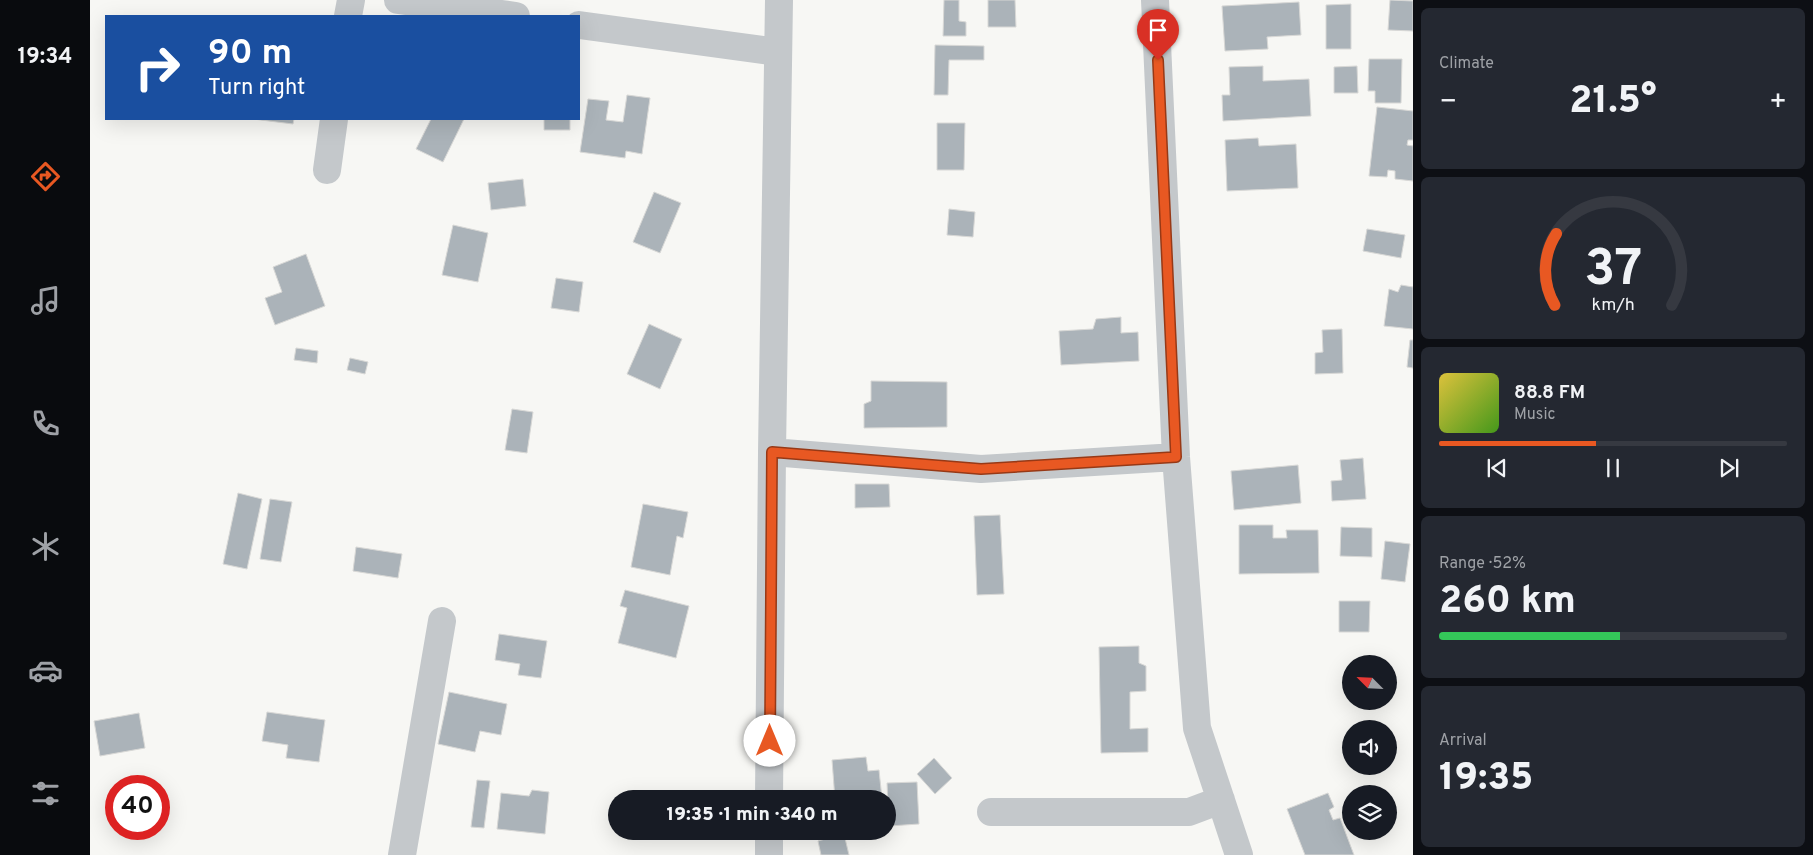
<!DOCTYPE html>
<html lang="en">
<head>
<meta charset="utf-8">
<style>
	:root { --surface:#171b24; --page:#242831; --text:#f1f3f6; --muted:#9ea1a6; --line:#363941; --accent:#e85822 }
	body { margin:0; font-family:Overpass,sans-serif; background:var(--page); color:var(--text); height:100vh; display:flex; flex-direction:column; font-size:19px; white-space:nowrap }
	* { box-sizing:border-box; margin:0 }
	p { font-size:16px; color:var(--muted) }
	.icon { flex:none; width:28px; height:28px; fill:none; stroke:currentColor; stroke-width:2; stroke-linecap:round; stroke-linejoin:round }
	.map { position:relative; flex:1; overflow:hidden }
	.sheet { display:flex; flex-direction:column; gap:8px; padding:8px; background:#0d0f14; width:400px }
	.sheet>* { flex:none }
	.banner { position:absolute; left:15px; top:15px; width:475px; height:105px; border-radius:0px; box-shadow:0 5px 20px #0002; background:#1a4fa0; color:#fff; overflow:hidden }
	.needle { width:32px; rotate:294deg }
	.fabs { position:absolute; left:1252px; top:655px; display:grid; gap:10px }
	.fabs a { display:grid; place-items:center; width:55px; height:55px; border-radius:50%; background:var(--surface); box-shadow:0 5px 20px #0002; font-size:25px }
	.speed { position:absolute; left:15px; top:775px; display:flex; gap:10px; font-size:25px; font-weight:700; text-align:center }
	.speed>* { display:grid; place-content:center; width:65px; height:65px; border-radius:50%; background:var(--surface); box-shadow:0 5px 20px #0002; line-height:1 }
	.speed .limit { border:8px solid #d22; background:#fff; color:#111 }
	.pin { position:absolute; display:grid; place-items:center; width:42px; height:42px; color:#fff; margin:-51px -21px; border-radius:50% 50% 50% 0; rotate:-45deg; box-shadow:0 0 5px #0007 }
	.pin .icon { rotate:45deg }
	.me { position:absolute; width:55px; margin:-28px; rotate:0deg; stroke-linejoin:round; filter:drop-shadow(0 0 4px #0008) }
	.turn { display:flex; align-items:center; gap:18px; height:105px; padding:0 20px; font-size:22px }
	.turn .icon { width:65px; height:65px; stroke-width:2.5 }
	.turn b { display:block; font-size:35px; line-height:42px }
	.big { font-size:38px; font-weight:800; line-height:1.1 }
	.sheet .card { flex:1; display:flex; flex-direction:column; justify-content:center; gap:8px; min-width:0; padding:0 18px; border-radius:8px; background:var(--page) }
	.sheet .dial { align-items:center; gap:0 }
	.dial svg { height:130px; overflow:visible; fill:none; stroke:var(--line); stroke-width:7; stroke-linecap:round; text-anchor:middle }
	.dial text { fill:var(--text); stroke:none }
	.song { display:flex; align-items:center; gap:15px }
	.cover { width:60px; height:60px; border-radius:8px; background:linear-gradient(135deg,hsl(50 70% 55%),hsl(100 70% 35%)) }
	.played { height:5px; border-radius:2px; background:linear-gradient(90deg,var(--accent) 45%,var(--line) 45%) }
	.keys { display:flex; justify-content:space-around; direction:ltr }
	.heat { display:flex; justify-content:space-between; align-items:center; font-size:28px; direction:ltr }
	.charge { height:8px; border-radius:4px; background:linear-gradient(90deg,#34c759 52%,var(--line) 0) }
	.trip { position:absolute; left:518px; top:790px; width:288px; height:50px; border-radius:25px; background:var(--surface); box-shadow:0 5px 20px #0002; font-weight:800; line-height:50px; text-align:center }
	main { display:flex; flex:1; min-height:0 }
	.dock { display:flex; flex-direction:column; width:90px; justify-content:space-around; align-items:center; background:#090b0e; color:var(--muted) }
	.dock .icon { width:35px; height:35px }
	.dock .on { color:var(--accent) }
	.dock b { font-size:22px; color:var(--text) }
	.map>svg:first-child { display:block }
</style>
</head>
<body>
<main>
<nav class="dock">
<b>19:34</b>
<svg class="icon on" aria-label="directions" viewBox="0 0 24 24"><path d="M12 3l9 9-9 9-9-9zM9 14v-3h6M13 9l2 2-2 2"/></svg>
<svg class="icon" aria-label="music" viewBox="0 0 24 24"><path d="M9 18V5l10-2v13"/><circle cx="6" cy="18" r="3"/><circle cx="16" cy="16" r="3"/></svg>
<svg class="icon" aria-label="phone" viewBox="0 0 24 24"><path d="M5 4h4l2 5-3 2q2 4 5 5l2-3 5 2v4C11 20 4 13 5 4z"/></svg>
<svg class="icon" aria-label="climate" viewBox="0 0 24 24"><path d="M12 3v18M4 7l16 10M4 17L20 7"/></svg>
<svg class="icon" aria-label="car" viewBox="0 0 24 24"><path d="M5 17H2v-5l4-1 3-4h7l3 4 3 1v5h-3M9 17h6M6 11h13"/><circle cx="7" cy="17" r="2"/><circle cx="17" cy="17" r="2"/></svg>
<svg class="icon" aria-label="filters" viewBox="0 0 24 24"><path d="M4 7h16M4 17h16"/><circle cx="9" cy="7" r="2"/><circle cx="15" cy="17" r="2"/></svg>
</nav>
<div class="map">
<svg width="1323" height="855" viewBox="0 0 1323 855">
	<rect width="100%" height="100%" fill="#f7f7f4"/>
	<path fill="#abb3b9" stroke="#d8d8d6" d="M854 0H869V21L876 22V36H853Z
		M898 0H925L926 27H898Z
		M1300 0 1323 1V31L1298 30Z
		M1209 2 1211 35 1177 37 1178 49 1135 51 1132 6Z
		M1261 4V49H1236V5Z
		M845 45 894 46V60H859L858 95H844Z
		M1279 59H1312L1311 103H1285V91H1278Z
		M1173 66V81L1219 79 1221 116 1133 121 1132 95H1140L1139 67Z
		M1267 66 1268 93H1244V67Z
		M537 95 560 98 552 154 536 151 535 158 490 152 498 99 519 101 516 120 533 122Z
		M1287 107 1323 111V140H1318L1317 145 1323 146V181L1305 179V171L1298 170 1297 177 1279 176Z
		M163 119H204L203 124Z
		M341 119H374L353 162 326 149Z
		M454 119H480V130H454Z
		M847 123H875L874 170H847Z
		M1168 138 1169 146 1206 144 1208 188 1137 191 1135 140Z
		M433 179 436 206 401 210 398 183Z
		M564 192 591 203 570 253 543 242Z
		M859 209 885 212 883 237 857 235Z
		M363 225 398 233 388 282 352 275Z
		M1277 229 1315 235 1311 258 1273 251Z
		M216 254 235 306 185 325 175 298 192 292 183 267Z
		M466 278 493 282 489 312 461 308Z
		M1311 285 1323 287V329L1294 326 1299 289 1308 292Z
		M1031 317V333L1048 332 1049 361 971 365 969 331 1003 329 1006 319Z
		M559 324 592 339 570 389 537 374Z
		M1252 329 1253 373 1225 374V353L1233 352 1232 330Z
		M1320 340H1323V368L1317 367Z
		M206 348 228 351 227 363 204 360Z
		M260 358 278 362 275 374 257 370Z
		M781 381 857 382V427L774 428V404L781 401Z
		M422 409 443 412 437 453 415 450Z
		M1273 458 1276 499 1242 501 1241 481 1252 480 1250 460Z
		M1208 465 1211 503 1144 510 1141 471Z
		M765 484H799L800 507 765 508Z
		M148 493 172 499 157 569 133 564Z
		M180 499 202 502 191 562 170 559Z
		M553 504 598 512 593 538 587 536 580 575 541 567Z
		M910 515 914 594 887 595 884 516Z
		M1149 525H1183V538H1197L1196 530H1228L1229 573 1149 574Z
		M1251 527 1282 528V557L1250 556Z
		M1295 541 1320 544 1315 582 1291 579Z
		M266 547 312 554 308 578 263 571Z
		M535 590 599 606 586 658 528 643 537 608 530 606Z
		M1249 601H1280L1279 632H1249Z
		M409 634 457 641 451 678 428 675 430 664 405 660Z
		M1049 646V663L1056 666V691L1040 692V729L1058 728V752L1011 753 1009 647Z
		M359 692 417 704 411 735 390 731 385 752 348 744Z
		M177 712 235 720 229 762 196 758 198 745 172 741Z
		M49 713 55 748 10 756 4 721Z
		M776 757 778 771 789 770 792 799H745L742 760Z
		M844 758 862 778 845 794 827 774Z
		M387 780 400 781 394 828 381 827Z
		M827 782 829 824 799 826 797 783Z
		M442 790 459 792 455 834 407 829 411 793 439 796Z
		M1238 793 1244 807 1239 810 1243 820 1250 818 1264 855H1215L1197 809Z
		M754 834 759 855H731L728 841Z"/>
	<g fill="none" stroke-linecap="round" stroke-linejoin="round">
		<path stroke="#c4c8cb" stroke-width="28" d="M308 0 426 16
			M1065 0 1086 457 1107 728 1149 855
			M258 16 261 0
			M489 25 688 52
			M237 170 244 119
			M682 452 891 469 1086 457
			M679 799 682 452 689 0
			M901 812H1099L1131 800
			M312 855 352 621
			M679 855V831"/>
	</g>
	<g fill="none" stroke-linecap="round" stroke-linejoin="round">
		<g stroke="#973916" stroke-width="12">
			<path id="route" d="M680 741 682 452 891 469 1086 457 1068 60"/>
		</g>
		<use href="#route" stroke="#e85822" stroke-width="9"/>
	</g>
</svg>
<div class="fabs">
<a><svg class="needle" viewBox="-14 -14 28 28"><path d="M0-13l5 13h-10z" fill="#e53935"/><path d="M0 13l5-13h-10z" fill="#9ea1a6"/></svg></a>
<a><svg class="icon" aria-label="sound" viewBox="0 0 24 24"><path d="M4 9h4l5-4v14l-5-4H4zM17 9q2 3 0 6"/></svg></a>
<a><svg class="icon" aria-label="layers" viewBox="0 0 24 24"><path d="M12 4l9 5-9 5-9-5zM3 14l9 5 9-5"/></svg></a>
</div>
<div class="speed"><div class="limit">40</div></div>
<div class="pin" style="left:1068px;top:60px;background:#d93025"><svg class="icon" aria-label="arrive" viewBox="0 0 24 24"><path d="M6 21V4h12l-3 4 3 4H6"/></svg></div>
<svg class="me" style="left:680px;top:741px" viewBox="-20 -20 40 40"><circle r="19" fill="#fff"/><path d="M0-13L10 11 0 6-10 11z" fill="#e85822"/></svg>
<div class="trip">19:35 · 1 min · 340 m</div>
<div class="banner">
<div class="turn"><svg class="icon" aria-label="right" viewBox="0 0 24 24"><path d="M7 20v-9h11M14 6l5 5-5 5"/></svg><div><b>90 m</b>Turn right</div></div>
</div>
</div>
<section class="sheet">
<div class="card"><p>Climate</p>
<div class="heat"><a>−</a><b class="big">21.5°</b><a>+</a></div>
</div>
<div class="card dial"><svg viewBox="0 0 100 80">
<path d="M14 69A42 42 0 1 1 86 69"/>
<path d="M14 69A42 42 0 0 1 15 25" stroke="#e85822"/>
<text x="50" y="56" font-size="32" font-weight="700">37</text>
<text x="50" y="72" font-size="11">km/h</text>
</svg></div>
<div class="card">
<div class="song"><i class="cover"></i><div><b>88.8 FM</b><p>Music</p></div></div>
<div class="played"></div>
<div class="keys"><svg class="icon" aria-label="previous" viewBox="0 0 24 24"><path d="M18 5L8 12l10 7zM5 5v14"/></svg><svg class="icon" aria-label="pause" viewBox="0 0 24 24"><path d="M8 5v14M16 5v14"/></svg><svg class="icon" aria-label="next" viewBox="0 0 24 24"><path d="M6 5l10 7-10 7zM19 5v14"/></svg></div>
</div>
<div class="card"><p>Range · 52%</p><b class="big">260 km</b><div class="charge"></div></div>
<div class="card"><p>Arrival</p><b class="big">19:35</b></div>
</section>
</main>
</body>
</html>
